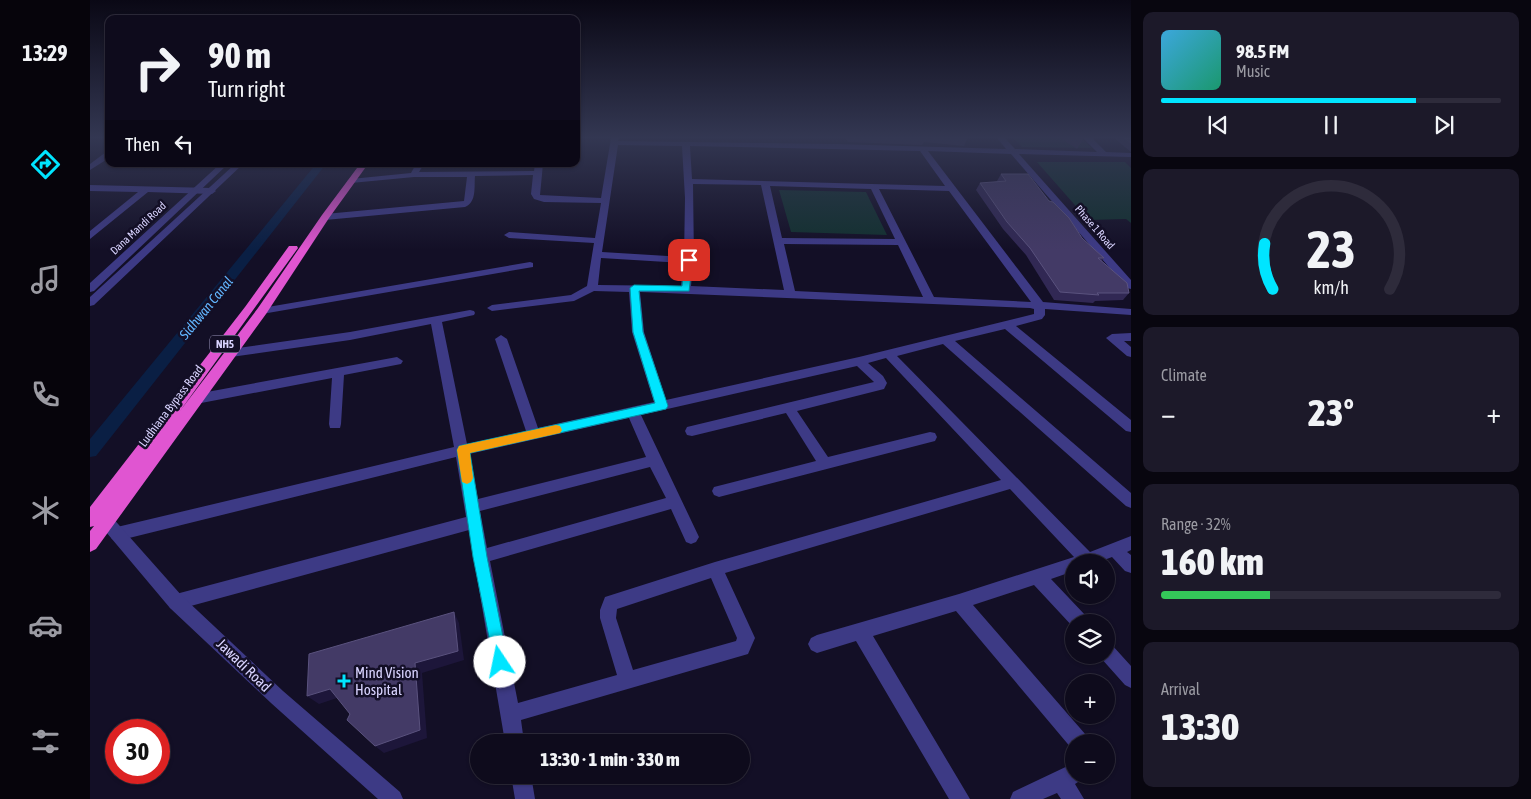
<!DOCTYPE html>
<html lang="en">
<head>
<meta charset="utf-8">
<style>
	:root { --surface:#0e0b1c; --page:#1c1929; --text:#f1f3f6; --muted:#9b9ba3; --line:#2e2b3b; --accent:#00e5ff }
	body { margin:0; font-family:"Asap Condensed",sans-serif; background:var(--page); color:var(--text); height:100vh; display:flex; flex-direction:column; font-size:19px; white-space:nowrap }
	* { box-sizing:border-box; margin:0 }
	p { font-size:16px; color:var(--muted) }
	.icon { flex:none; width:28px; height:28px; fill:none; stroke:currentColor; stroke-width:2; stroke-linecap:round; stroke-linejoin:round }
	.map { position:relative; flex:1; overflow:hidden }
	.sheet { display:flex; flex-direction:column; gap:12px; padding:12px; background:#08060f; width:400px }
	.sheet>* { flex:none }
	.top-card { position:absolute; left:15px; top:15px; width:475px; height:152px; border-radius:10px; box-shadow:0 1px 4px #0004,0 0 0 1px var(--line); background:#0e0b1c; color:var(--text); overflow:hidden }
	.tools { position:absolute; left:975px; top:554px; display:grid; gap:10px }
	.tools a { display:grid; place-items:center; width:50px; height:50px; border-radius:50%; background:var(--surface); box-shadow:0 1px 4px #0004,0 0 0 1px var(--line); font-size:25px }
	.speed { position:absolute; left:15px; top:719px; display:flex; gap:10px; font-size:25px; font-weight:700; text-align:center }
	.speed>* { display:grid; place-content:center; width:65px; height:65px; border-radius:50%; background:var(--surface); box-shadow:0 1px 4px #0004,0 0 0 1px var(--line); line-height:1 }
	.speed .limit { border:8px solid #d22; background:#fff; color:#111 }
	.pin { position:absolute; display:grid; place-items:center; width:42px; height:42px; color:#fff; margin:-21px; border-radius:10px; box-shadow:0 2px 8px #0006 }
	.me { position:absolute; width:55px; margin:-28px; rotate:349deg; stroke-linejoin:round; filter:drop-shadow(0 0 4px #0008) }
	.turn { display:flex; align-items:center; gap:18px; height:105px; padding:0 20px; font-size:22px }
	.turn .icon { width:65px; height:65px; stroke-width:2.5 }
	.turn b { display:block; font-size:35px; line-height:42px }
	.then { display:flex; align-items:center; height:48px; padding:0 20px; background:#0003; gap:10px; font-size:19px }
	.big { font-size:38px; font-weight:800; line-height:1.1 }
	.sheet .tile { flex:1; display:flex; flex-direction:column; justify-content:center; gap:8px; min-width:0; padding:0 18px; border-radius:10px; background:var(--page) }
	.sheet .dial { align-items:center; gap:0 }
	.dial svg { height:130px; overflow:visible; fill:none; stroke:var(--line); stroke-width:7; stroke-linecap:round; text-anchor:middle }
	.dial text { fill:var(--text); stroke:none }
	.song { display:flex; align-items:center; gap:15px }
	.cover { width:60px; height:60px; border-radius:8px; background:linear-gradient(135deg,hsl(200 70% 55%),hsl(160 70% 35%)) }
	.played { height:5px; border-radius:2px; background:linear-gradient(90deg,var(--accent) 75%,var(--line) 75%) }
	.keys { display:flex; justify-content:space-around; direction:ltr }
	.heat { display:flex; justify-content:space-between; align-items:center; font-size:28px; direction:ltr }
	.charge { height:8px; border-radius:4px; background:linear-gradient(90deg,#34c759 32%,var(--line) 0) }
	.trip { position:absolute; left:380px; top:734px; width:280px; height:50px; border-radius:25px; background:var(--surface); box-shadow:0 1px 4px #0004,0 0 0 1px var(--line); font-weight:800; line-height:50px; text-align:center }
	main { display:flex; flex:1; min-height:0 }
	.tabs { display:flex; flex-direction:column; width:90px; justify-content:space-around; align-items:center; background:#06040b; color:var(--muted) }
	.tabs .icon { width:35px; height:35px }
	.tabs .current { color:var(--accent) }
	.tabs b { font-size:22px; color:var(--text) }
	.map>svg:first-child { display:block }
</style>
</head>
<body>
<main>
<nav class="tabs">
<b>13:29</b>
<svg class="icon current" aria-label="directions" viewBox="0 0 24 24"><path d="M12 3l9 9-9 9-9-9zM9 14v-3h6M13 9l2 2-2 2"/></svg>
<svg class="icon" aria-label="music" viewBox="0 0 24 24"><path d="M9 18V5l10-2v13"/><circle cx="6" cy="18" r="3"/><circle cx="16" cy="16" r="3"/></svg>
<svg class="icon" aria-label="phone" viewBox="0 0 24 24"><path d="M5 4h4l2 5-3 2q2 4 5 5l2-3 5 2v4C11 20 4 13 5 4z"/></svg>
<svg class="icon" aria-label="climate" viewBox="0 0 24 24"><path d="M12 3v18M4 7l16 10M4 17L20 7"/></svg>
<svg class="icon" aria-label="car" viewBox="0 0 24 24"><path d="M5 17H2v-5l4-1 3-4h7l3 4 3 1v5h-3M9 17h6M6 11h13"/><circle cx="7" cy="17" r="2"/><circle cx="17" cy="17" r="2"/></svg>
<svg class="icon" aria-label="filters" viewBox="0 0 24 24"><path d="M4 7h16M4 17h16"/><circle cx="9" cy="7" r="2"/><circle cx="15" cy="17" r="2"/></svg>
</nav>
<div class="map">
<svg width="1041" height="799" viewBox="0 0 1041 799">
	<rect width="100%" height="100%" fill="#130f26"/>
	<path fill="#12302f" d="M923 138H991L1002 148 932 147Z
		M947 162H1035L1041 168V223L1036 219 998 220Z
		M689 190 776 192 797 235 701 232Z"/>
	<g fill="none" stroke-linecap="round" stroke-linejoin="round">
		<path fill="#0a1f44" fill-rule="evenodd" d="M226 164H236L6 456 0 457V439Z"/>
		<path fill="#3d3a85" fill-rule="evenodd" d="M521 138H529L528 141 747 144 916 149 907 138H915L925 149 1007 152 993 138H1002L1016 152 1041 153V157L929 154 1041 280V289L1037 288 921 154 838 151 953 302 1041 309V315L955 309V315L952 319 926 326 1041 420V432L1036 431 915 329 865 341 1041 493V508L1036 506 853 344 807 356 1000 552 1041 536V550L1037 552 1041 555V573L1035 571 1022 557 1009 562H984V571L961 579 996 616 998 622H984V628L944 585 883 605 996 735 998 742H984V749H982L866 611 783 636 880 799H859L766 641 727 653 721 650 718 644 721 638 727 635 869 594 984 557 920 489 635 573 665 638 658 654 431 720 434 742H415L379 530 86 610 80 608 78 602 80 596 86 594 376 517 366 457 27 541 22 539 19 534 22 529 27 527 364 447 341 324 260 340 141 357 135 353 141 349 260 332 380 310 384 311 385 313 384 315 352 322 377 444 436 431 405 339 411 335 417 339 448 428 564 402 542 332 539 292 504 291 484 301 402 311 397 308 402 305 481 295 497 286 504 243 419 238 414 235 419 232 505 238 511 203 454 202 444 199 441 194 443 175 385 176C384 187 387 202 375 207L235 220 231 217 235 214 374 201 377 177H324L261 183 257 181 261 179 321 173 326 164H334L329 172 444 171 445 164H453L450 195 511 198ZM528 145 592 146 595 198 594 257 512 252ZM600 146 830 151 855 186 602 179ZM603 184 671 185 694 290 601 286 604 260ZM680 186 781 189 805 239 692 238ZM789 189 859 191 941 302 844 297ZM694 244 808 245 833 297 705 291ZM511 258 593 263 591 286 508 285ZM550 292 940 308 944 309V314L769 357 576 400 554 332ZM796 358 911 480 625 562 515 597 510 610V618L527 675 428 703 400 561 581 509 596 542 601 544 606 542 609 537 551 415 767 366 784 382 597 427 595 431 597 435 602 436 696 413 726 461 624 487 622 491 624 495 629 497 845 441 847 437 845 433 840 432 738 457 707 411 794 389 797 383 793 376 778 363ZM539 418 556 457 388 499 379 454ZM560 467 576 498 397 548 390 511ZM621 578 647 638 646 641 543 670 526 618 527 609Z
			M16 152H19V158L0 170V164Z
			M0 185 122 188 126 191 122 194 58 192 0 239V231L48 192 0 191Z
			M440 262 443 263V267L172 314 167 311 172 308Z
			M1041 333V341H1034L1041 347V357L1037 356 1016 338 1022 334Z
			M307 357 313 361 311 364 254 375 251 424 250 428H240L239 424 242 378 106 404 102 402 100 399 102 396 106 394Z
			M1016 642 1022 645 1041 666V688L1035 685 1010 657 1009 655H1016Z
			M984 763V775H993L991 780 985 784 994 799H971L967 793 953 799H920L923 792Z
			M421 775H441L445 799H425Z"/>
		<path fill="#3d3a85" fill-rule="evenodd" d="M130 164H138L4 291 0 292V283Z
			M145 164H153L4 305 0 306V297Z
			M16 514 21 516 92 596 193 691 310 792 313 799H288L181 703 80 608 11 526 9 521 11 516Z"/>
		<path fill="#e055d1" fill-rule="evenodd" d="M270 164H278L239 218 176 314 6 549 0 552V531L4 526 0 527V507L155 307 199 246H207L208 248 90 411 168 308 232 215Z"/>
	</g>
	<path fill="#312854" d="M756 138H876L877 139 874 146 834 142 832 145 758 142Z
		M971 138H994L987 149Z
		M1024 138H1041V152Z
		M911 174 959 201 992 238 1014 258 1012 261 1039 293 1033 300 1005 301 1003 303 964 300 936 255 913 229 886 190 890 183 908 182 907 181Z"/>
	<path fill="#1d163a" d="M364 612 369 623 374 660 332 673 337 738 294 753 285 746 325 663Z
		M240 689 250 697 229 704 217 696Z"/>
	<path fill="#433a66" stroke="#5a527e" d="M1035 138H1041V143Z
		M911 174H938L959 201 963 202 979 218 992 238 1014 258H1008L1037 283 1039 293H1007L1009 295 970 292 940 248 917 222 890 183 916 181Z
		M364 612 368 651 325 663 330 730 285 746 257 720 260 714 240 689 217 696 219 654Z"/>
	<linearGradient id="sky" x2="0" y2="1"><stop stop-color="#0a0815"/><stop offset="0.55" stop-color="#333752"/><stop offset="1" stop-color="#333752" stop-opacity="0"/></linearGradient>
	<rect width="1041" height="250" fill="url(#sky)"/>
	<path fill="#00e5ff" stroke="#0095a6" d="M599 258 603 260 599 291H549L553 332 578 406 576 409 380 453 397 557 418 662 416 667 410 670 405 667 383 557 367 450 369 446 373 445 565 403 543 332 540 288 544 285 592 286 594 260Z"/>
	<path fill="#f59e0b" d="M466 425 470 426 472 430 470 433 380 453 383 478 381 482 377 484 372 482 367 450 369 446Z"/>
	<path fill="#00e5ff" stroke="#130f26" stroke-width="2" d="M251.5 673.5h5v5h5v5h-5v5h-5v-5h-5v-5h5z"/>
	<g text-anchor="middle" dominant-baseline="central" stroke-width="5" stroke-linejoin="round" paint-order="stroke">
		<g font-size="11" fill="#d9d4ff" stroke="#130f26">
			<text transform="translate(1005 227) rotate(49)">Phase 1 Road</text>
			<text transform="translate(48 228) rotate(-43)">Dana Mandi Road</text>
		</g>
		<rect fill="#130f26" stroke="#9e99be" stroke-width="1" x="120" y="335.5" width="30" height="17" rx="4"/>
		<g font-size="11" font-weight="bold" fill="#d9d4ff">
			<text x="135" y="344">NH5</text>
		</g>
		<g font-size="12" fill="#d9d4ff" stroke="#130f26">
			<text transform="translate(81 406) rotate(-53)">Ludhiana Bypass Road</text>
		</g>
		<g font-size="14" font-style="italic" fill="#62b6ff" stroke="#130f26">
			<text transform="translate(116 308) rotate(-51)">Sidhwan Canal</text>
		</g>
		<g font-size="15" fill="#d9d4ff" stroke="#130f26">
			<text transform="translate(154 665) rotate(44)">Jawadi Road</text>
		</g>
		<g font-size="15" fill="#d9d4ff" stroke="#130f26" text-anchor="start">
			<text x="265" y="672">Mind Vision<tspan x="265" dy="17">Hospital</tspan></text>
		</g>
	</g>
</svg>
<div class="tools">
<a><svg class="icon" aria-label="sound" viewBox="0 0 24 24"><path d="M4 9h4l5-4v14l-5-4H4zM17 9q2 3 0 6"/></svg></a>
<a><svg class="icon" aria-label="layers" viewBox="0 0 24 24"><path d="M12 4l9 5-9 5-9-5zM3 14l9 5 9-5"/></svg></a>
<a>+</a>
<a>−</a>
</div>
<div class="speed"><div class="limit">30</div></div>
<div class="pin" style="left:599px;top:260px;background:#d93025"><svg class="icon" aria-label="arrive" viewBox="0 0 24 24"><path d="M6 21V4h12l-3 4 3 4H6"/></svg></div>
<svg class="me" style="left:410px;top:662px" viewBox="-20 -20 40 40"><circle r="19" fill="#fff"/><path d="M0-13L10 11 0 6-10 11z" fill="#00e5ff"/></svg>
<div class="trip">13:30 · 1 min · 330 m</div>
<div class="top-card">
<div class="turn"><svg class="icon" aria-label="right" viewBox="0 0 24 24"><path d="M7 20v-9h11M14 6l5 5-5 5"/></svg><div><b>90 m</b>Turn right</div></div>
<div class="then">Then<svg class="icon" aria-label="left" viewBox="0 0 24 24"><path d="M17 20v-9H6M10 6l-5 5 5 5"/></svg></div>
</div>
</div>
<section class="sheet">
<div class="tile">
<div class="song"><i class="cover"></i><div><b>98.5 FM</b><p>Music</p></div></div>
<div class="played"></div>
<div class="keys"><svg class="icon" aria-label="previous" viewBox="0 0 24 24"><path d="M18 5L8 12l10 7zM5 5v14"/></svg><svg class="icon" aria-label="pause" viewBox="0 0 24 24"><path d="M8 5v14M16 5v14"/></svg><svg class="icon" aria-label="next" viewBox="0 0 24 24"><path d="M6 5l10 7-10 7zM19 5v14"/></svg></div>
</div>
<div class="tile dial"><svg viewBox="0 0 100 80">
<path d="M14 69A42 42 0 1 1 86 69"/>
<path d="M14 69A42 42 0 0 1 9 41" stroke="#00e5ff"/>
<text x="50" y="56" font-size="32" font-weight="700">23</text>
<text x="50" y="72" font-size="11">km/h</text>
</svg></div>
<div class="tile"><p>Climate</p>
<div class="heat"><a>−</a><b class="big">23°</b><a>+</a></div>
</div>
<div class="tile"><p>Range · 32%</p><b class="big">160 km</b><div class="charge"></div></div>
<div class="tile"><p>Arrival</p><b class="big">13:30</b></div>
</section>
</main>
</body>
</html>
